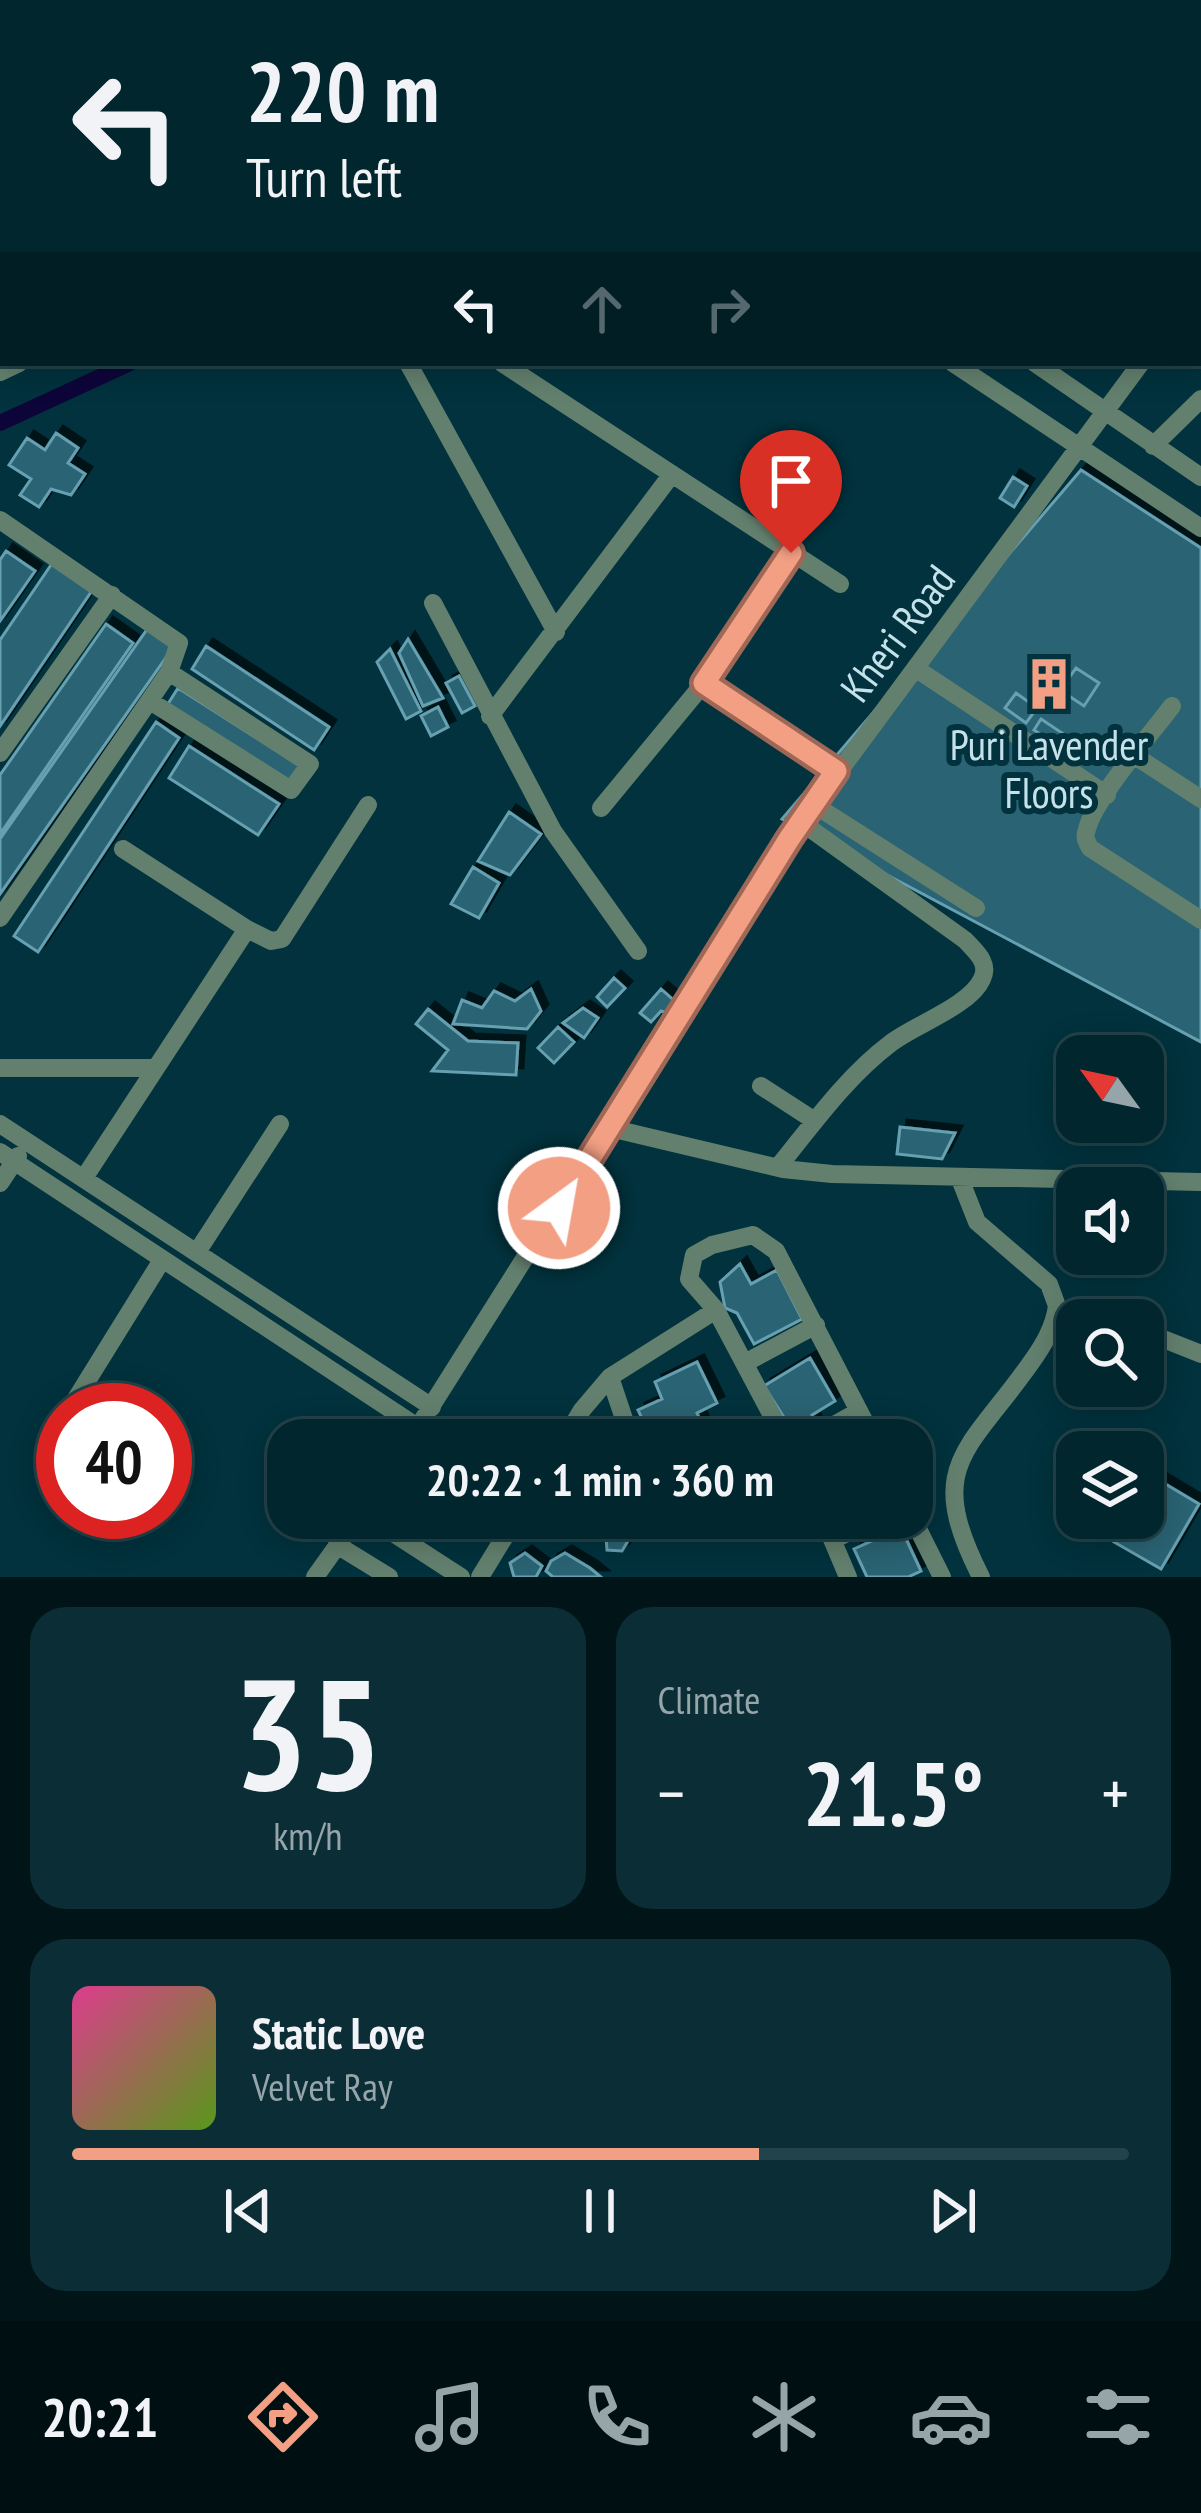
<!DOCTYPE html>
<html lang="en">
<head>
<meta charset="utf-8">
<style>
	:root { --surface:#01262e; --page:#0b2e36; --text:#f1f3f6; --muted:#96a5aa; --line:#23434a; --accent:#f39f84 }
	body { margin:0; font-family:"PT Sans Narrow",sans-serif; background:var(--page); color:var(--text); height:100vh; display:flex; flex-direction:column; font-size:45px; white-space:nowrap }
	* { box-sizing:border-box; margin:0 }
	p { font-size:39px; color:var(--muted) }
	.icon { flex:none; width:66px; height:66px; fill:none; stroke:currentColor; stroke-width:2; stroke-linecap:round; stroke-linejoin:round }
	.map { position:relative; height:1577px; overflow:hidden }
	.sheet { display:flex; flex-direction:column; gap:30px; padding:30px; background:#011519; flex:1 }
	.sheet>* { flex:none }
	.top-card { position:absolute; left:0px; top:0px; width:1203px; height:366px; box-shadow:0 6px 30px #0003,0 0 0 3px var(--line); background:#01262e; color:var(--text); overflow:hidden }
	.needle { width:78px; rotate:303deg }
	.tools { position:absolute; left:1056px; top:1035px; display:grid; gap:24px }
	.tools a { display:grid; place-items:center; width:108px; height:108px; border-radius:24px; background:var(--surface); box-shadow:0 6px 30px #0003,0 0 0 3px var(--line); font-size:60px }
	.speed { position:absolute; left:36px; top:1383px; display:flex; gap:24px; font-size:60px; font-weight:700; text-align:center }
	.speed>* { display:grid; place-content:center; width:156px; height:156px; border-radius:50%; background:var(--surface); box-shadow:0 6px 30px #0003,0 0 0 3px var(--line); line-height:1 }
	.speed .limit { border:18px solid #d22; background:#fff; color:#111 }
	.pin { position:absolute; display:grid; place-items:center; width:102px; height:102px; color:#fff; margin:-123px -51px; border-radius:50% 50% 50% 0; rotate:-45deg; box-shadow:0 0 12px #0007 }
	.pin .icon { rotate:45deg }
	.me { position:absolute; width:132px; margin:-66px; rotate:32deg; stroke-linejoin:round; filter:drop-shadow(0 0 9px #0008) }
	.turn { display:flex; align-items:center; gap:42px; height:252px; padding:0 48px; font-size:54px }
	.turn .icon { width:156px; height:156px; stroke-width:2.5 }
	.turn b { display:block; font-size:84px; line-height:102px }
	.lanes { display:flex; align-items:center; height:114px; padding:0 48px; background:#0003; justify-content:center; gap:60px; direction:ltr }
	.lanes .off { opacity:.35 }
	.big { font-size:90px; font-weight:700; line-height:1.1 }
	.sheet .tile { flex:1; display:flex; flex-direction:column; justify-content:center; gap:18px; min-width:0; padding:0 42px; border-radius:36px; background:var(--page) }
	.sheet .dial { align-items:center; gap:0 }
	.dial b { font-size:156px; line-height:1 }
	.song { display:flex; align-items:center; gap:36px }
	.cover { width:144px; height:144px; border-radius:18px; background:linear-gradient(135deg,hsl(330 70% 55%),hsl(90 70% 35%)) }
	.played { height:12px; border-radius:6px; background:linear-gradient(90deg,var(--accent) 65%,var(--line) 65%) }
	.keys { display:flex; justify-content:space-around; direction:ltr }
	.heat { display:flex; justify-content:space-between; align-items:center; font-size:66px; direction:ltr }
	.sheet .tiles { flex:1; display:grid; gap:30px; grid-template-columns:1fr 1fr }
	.tile:last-child { grid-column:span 2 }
	.trip { position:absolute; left:267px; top:1419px; width:666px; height:120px; border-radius:36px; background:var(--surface); box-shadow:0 6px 30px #0003,0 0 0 3px var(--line); font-weight:700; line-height:120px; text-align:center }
	.tabs { display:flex; height:192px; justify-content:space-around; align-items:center; background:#000f12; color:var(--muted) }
	.tabs .icon { width:84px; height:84px }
	.tabs .active { color:var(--accent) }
	.tabs b { font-size:54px; color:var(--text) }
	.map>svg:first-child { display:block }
</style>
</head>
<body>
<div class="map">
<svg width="1201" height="1577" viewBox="0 0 1201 1577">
	<defs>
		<filter id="shadow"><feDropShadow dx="7" dy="-7" stdDeviation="0" flood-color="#0009"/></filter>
	</defs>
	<rect width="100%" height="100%" fill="#01323d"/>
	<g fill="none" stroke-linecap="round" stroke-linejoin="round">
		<path stroke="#0d053a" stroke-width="16" d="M922 3 928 0
			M0 423 130 363"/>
	</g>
	<path fill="#296373" stroke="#66a0b1" stroke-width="3" filter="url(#shadow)" d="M56 433 78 448 68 463 85 474 71 495 51 489 39 507 20 495 31 479 9 465 27 438 45 450Z
		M1081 470 1201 548V1042L782 819Z
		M1013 477 1027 486 1014 507 1000 498Z
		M6 551 35 571 0 621V560Z
		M53 562 93 589 0 726V640Z
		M106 624 133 643 0 834V775Z
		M148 628 174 646 0 894V839Z
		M408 639 443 698 423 706 399 653Z
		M206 646 329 727 314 750 192 669Z
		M390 649 421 711 406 719 377 662Z
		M1076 668 1099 683 1084 706 1060 690Z
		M459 676 475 706 462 713 446 683Z
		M178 688 302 767 290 786 166 707Z
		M1016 693 1037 708 1026 723 1005 708Z
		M438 707 448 727 431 736 421 716Z
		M1041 719 1074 741 1064 749 1034 730Z
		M156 722 179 738 38 952 14 936Z
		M189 746 279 804 258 835 169 778Z
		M509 812 541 834 510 875 478 861Z
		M473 867 499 883 479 918 451 904Z
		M614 978 625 988 607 1007 597 997Z
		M531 989 541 1011 527 1029 453 1024 462 1000 482 1008 494 991 515 1001Z
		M661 989 678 1004 670 1014 661 1011 651 1022 640 1013Z
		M583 1008 598 1018 584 1038 563 1023Z
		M428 1009 468 1041 518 1043 516 1075 432 1071 448 1050 416 1024Z
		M558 1027 574 1042 554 1063 538 1048Z
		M900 1127 955 1133 942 1159 897 1154Z
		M740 1264 751 1284 777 1270 802 1319 754 1344 737 1313 725 1308 720 1282Z
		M810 1358 835 1401 812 1415 814 1423 794 1433 764 1386Z
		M697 1362 717 1403 697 1413 708 1438 652 1440 638 1410 662 1399 655 1382Z
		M1152 1476 1199 1504 1161 1569 1114 1542 1127 1518H1143V1491Z
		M576 1518H634L625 1526 632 1534 622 1551 607 1550 606 1537 596 1529 581 1534 573 1522Z
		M901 1528 921 1571 908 1577H867L854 1549Z
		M525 1553 542 1566 536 1577H514L510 1563Z
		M565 1553 590 1568 601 1577H553L546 1571 551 1561Z"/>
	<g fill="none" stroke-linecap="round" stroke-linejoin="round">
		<path stroke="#63806e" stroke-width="18" d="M60 0 65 3
			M185 0 190 3
			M398 0 403 3
			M478 0 483 3
			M295 3 297 0
			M819 3 826 0
			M1123 3 1124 0
			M1198 3 1200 0
			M1200 30H1201
			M1200 113 1201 111
			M0 115 3 117
			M0 154 3 149
			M1200 162 1201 163
			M1200 291 1201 290
			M408 363 556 632
			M502 363 840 584
			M953 363 1201 528
			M1035 363 1201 477
			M0 372 19 363
			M1153 446 1201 399
			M0 520 179 643 169 672 0 918
			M433 603 553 831 638 951
			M918 670 1107 795
			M704 683 836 771
			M150 701 291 790 310 764 169 672
			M1172 706C1151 734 1095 798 1087 829 1084 838 1086 840 1090 848L1201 920
			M490 716 672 474
			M0 753 112 595
			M1135 756 1201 799
			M813 804 976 908
			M601 808 704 683 792 553
			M247 929 271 941 282 939 368 805
			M0 1068H156
			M761 1086 815 1121
			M0 1124 432 1407
			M610 1128 783 1169 832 1174 1201 1182
			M0 1152 419 1428
			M778 1167C813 1124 846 1077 891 1043 914 1025 970 1006 982 979 990 963 976 952 965 940L801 822
			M84 1178 247 929 123 849
			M960 1179 977 1222 1049 1284 1057 1306C1054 1328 1043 1346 1030 1364 967 1453 924 1465 981 1577
			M0 1183 18 1156
			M197 1252 280 1124
			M1056 1317 1084 1320
			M1143 1331 1201 1354
			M745 1363 816 1325
			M610 1377 631 1440
			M69 1410 162 1260
			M410 1440 789 839 1141 363
			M564 1440 582 1410 610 1377 716 1310
			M785 1440 716 1310 689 1279 694 1255 712 1245 753 1235 776 1251 874 1440
			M807 1440 859 1411
			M912 1517 942 1577
			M370 1518 461 1577
			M823 1518 848 1577
			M833 1540 878 1518
			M337 1545 389 1577
			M315 1577 357 1518
			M480 1577 516 1518"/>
	</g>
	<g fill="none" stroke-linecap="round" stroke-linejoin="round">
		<g stroke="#9e6756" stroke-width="30">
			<path id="route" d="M559 1208 789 839 836 771 704 683 791 553"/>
		</g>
		<use href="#route" stroke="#f39f84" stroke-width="21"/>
	</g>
	<defs>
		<g id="building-bare" transform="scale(4.14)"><path d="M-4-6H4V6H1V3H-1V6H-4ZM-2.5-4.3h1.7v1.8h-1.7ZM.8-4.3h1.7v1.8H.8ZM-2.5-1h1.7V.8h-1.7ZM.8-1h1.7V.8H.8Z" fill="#f39f84" stroke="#01323d" stroke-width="2.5" paint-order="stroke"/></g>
	</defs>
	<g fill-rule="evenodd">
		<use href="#building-bare" x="1049" y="684"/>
	</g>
	<g text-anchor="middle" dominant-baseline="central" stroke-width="12" stroke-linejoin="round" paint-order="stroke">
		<g font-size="42" fill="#c5e2eb" stroke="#01323d">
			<text transform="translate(897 633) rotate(-53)">Kheri Road</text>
		</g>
		<g font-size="42" fill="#c5e2eb" stroke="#01323d">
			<text x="1049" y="744">Puri Lavender<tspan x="1049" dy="48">Floors</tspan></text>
		</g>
	</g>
</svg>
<div class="tools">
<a><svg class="needle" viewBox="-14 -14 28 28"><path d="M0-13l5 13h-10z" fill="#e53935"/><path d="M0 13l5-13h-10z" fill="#96a5aa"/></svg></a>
<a><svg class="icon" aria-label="sound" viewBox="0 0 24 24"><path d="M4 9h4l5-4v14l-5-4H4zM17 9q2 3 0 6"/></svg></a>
<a><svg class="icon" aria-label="search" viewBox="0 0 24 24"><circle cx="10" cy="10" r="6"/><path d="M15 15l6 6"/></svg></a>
<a><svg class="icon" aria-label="layers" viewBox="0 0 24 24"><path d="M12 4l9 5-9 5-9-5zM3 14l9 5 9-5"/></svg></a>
</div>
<div class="speed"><div class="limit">40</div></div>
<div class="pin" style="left:791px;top:553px;background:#d93025"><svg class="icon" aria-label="arrive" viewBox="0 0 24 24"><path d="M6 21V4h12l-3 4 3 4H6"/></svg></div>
<svg class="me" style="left:559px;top:1208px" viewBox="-20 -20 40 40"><circle r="17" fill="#f39f84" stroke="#fff" stroke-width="3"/><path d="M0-11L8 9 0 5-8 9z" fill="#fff"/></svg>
<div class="trip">20:22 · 1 min · 360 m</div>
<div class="top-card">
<div class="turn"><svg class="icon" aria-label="left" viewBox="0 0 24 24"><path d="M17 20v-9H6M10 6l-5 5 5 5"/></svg><div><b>220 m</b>Turn left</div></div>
<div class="lanes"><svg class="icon" aria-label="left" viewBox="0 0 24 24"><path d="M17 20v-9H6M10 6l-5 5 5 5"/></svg><svg class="icon off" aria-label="ahead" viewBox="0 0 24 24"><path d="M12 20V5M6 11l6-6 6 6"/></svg><svg class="icon off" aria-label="right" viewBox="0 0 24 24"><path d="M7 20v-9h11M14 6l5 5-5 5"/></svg></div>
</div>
</div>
<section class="sheet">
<div class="tiles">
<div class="tile dial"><b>35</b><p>km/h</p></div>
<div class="tile"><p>Climate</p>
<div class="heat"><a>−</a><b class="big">21.5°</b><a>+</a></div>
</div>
<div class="tile">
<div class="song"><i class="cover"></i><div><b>Static Love</b><p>Velvet Ray</p></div></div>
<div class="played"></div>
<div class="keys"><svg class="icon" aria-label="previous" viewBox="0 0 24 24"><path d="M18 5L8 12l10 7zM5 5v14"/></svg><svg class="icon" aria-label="pause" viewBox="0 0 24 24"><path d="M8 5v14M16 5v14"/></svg><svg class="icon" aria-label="next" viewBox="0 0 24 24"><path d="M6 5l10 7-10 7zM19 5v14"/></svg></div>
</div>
</div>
</section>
<nav class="tabs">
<b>20:21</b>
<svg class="icon active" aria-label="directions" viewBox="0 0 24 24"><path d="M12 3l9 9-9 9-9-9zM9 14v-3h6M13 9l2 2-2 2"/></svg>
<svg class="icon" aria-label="music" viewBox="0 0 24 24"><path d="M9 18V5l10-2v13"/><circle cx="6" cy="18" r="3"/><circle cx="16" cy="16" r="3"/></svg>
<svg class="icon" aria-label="phone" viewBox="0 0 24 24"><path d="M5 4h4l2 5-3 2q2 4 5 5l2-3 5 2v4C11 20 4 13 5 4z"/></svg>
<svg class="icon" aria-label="climate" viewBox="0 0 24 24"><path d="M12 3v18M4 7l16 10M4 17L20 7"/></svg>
<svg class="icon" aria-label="car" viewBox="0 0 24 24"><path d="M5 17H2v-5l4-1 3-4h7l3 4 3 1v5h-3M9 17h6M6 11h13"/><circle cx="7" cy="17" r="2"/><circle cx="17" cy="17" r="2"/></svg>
<svg class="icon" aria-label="filters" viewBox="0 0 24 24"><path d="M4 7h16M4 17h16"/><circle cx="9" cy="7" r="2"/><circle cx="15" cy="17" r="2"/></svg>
</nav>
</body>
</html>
